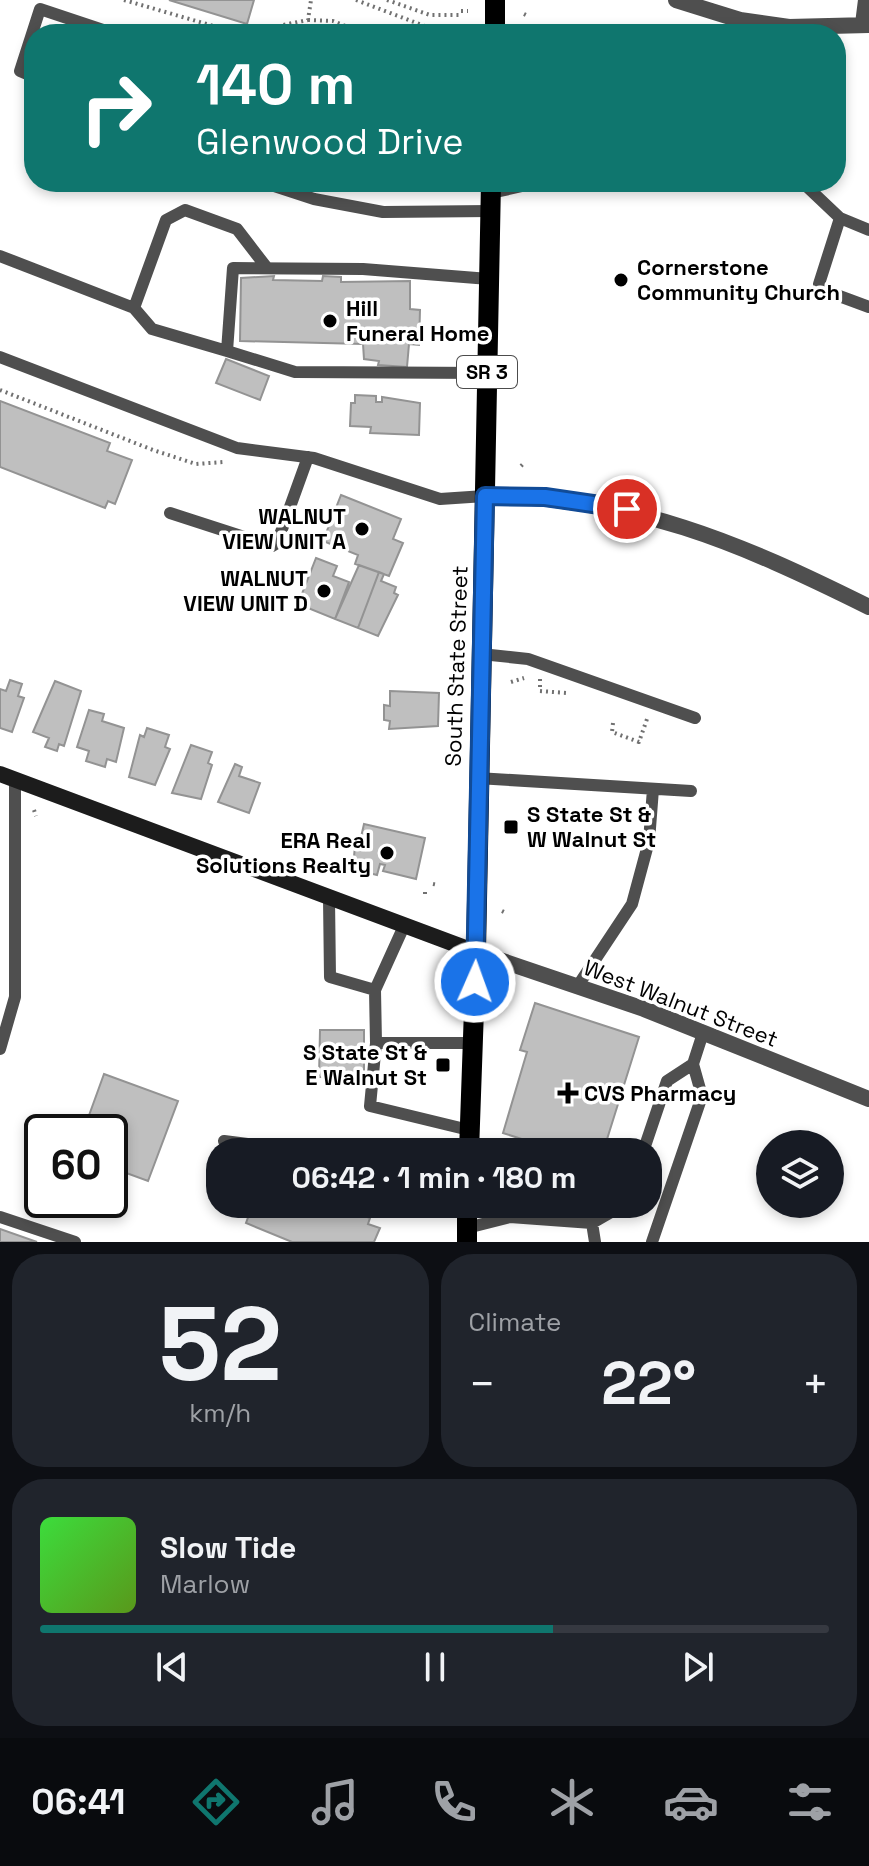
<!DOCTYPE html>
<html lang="en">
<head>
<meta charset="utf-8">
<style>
	:root { --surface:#171b24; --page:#20242c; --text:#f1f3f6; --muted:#9ea1a6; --line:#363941; --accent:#0f766e }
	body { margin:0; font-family:"Space Grotesk",sans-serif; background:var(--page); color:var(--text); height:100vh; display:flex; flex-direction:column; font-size:30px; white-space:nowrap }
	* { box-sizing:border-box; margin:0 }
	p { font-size:26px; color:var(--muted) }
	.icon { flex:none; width:44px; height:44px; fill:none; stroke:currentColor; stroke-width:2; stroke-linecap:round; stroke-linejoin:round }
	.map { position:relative; height:1242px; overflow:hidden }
	.drawer { display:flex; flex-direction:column; gap:12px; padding:12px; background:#0d0f14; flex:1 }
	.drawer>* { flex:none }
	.guide { position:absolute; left:24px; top:24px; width:822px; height:168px; border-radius:32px; box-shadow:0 4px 12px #0003; background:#0f766e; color:#fff; overflow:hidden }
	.controls { position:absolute; left:756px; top:1130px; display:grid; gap:16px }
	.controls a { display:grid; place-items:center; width:88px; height:88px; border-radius:50%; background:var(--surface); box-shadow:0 4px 12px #0003; font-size:40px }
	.speed { position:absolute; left:24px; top:1114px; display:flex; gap:16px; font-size:40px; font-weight:700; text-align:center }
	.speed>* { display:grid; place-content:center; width:104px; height:104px; border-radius:50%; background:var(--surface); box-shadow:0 4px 12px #0003; line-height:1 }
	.speed .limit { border:4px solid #111; border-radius:12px; background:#fff; color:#111 }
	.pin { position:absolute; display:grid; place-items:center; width:68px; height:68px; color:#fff; margin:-34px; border:4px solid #fff; border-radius:50%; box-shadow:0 2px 8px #0007 }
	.me { position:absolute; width:88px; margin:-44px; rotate:2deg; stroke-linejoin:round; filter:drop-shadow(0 0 6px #0008) }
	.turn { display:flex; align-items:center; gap:28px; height:168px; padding:0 40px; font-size:36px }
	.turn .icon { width:104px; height:104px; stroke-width:2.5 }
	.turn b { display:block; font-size:56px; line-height:68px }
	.big { font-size:60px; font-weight:700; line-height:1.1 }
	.drawer .widget { flex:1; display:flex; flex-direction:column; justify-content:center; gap:12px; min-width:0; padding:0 28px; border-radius:32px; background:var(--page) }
	.drawer .dial { align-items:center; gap:0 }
	.dial b { font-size:104px; line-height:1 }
	.song { display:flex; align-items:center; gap:24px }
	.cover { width:96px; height:96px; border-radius:12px; background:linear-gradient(135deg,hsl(120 70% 55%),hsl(90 70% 35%)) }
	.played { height:8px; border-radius:4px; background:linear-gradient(90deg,var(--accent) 65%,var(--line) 65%) }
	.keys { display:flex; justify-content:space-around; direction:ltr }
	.heat { display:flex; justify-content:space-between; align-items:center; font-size:44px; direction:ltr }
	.drawer .tiles { flex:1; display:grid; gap:12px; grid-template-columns:1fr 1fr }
	.widget:last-child { grid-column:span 2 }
	.trip { position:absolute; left:206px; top:1138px; width:456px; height:80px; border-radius:32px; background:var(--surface); box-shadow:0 4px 12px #0003; font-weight:700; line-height:80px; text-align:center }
	.menu { display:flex; height:128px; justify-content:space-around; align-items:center; background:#090b0e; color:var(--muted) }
	.menu .icon { width:56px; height:56px }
	.menu .on { color:var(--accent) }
	.menu b { font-size:36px; color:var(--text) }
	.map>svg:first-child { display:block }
</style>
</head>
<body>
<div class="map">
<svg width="869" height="1242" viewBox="0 0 869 1242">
	<rect width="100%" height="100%" fill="#fff"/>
	<path fill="#bfbfbf" stroke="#939393" stroke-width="2" d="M169 0H254L247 24Z
		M274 276 273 280 322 281 323 276 341 277V282L410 281V309L420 310 419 345 409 344 407 367 378 365 379 361 364 359 363 344 240 341 241 278Z
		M226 359 269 376 260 400 216 383Z
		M355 395 376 396V402H382V397L420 403 419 435 370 433 371 427 350 426 351 403H355Z
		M0 401 110 443 107 451 132 460 115 504 108 501 105 508 0 467Z
		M341 495 401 519 393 539 403 543 389 576 355 564 358 555 323 541Z
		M316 558 337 566 333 576 349 582 335 619 298 604Z
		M359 565 379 572 358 628 335 619Z
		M379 572 384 574 381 581 396 587 394 593 398 595 378 636 358 628Z
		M10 680 22 684 18 696 24 698 12 732 0 728V689L6 691Z
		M55 681 81 691 64 746 59 744 57 751 45 747 49 738 33 732Z
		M390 691 439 693 438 726 389 729 390 721 384 720V705L390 706Z
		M89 710 104 714 102 721 124 728 116 762 107 759 105 767 86 761 89 751 77 747Z
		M147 728 169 735 165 747 170 749 155 785 129 777 140 735 144 737Z
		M191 745 212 752 208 763 212 765 201 799 172 793Z
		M235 764 242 767 239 776 260 783 249 813 218 802Z
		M364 824 425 838 416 879 383 871 385 865 380 864 377 875 353 869 355 845 359 846Z
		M535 1003 639 1037 603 1152H562L503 1133 527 1052 520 1050Z
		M320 1030H364V1078L319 1077Z
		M104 1074 178 1101 148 1181 110 1167V1132H83Z
		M525 1147 551 1152H524Z
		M253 1204H332L351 1215 352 1211 370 1218 368 1224 380 1228 374 1242H292L246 1223Z
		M0 1229 37 1242H0Z"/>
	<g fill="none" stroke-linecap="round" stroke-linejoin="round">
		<path stroke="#717171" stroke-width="4" stroke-dasharray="2 4" stroke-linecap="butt" d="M124 0 241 34
			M356 0 443 33H461
			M387 0 430 15H461
			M461 11H468
			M524 14 528 16
			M308 20 333 21 365 34
			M268 34 283 25 308 20 311 0
			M0 390 153 450 196 464 224 462
			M521 466 524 463
			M540 679V691L567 693
			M511 682 524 678
			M613 723 612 732 639 742 647 719
			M34 810 36 816
			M433 884 438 885
			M425 892V894
			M502 911 506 913
			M502 988 509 994"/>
		<path stroke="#4f4f4f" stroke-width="12" d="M34 77 20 71 40 9 115 34
			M262 182 314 199 383 212 491 211
			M802 182 840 218 869 230
			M491 193 540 182
			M840 218 819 284 823 290 869 307
			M0 256 134 308
			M227 351 152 329 134 308 166 220 185 210 237 229 267 268
			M0 357 237 448 314 458 440 499 485 496
			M487 373 295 372 227 351 233 268 363 269 489 279
			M170 513 272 546 277 543 308 457
			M481 654 528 659 695 718
			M477 778 691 791
			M329 899 330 977 375 990 404 926
			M577 987 632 904 649 841 653 789
			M375 990 376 1043
			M0 1049 15 997V779
			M469 1130 370 1106 376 1043H472
			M224 1141 312 1152
			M643 1152 667 1081 693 1064
			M0 1217 75 1242
			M592 1223 625 1204
			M467 1228 510 1217 592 1223 595 1242
			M652 1242 702 1096 693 1064 703 1033"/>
		<path stroke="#4f4f4f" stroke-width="16" d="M676 0 740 20 789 27 869 25
			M863 24 866 0
			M485 496C634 497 738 542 869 607
			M476 952 644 1009 869 1099"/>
		<path stroke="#1c1c1c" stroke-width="16" d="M0 774 476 952"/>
		<path stroke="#000" stroke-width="20" d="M495 34V0
			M469 1152 476 952 491 182
			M467 1242V1204"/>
	</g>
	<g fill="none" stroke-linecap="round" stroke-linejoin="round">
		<g stroke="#114b97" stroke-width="20">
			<path id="route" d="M475 982 485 496 545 497 627 509"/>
		</g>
		<use href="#route" stroke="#1a73e8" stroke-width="14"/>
	</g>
	<g fill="#000" stroke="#fff" stroke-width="3">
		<circle cx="621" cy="280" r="8"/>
		<circle cx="330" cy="321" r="8"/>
		<circle cx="362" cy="529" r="8"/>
		<circle cx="324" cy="591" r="8"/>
		<rect x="503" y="819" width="16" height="16" rx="4"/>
		<circle cx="387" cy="853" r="8"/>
		<rect x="435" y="1057" width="16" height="16" rx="4"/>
		<path d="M564 1081h8v8h8v8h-8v8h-8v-8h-8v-8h8z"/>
	</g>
	<g text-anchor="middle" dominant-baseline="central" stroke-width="7" stroke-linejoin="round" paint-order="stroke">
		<rect fill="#fff" stroke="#4c4c4c" stroke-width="2" x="457" y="356" width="60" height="32" rx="6"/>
		<g font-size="20" font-weight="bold" fill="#000">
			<text x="487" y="372">SR 3</text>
		</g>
		<g font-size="22" font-weight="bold" fill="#000" stroke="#fff" text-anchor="start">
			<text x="637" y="267">Cornerstone<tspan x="637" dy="25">Community Church</tspan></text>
			<text x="346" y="308">Hill<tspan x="346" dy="25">Funeral Home</tspan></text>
			<text x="346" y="516" text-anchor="end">WALNUT<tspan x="346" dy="25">VIEW UNIT A</tspan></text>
			<text x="308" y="578" text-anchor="end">WALNUT<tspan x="308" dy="25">VIEW UNIT D</tspan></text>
			<text x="527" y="814">S State St &amp;<tspan x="527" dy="25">W Walnut St</tspan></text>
			<text x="371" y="840" text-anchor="end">ERA Real<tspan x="371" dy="25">Solutions Realty</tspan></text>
			<text x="427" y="1052" text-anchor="end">S State St &amp;<tspan x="427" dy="25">E Walnut St</tspan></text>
			<text x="584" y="1093">CVS Pharmacy</text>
		</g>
		<g font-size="22" fill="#000" stroke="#fff">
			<text transform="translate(456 666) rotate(-88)">South State Street</text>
			<text transform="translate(681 1003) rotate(21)">West Walnut Street</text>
		</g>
	</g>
</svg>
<div class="controls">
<a><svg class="icon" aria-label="layers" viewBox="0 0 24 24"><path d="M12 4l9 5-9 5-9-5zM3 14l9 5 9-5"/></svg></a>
</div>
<div class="speed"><div class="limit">60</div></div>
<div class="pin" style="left:627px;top:509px;background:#d93025"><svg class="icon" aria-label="arrive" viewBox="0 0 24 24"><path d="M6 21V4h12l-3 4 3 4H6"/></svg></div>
<svg class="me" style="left:475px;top:982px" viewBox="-20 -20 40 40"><circle r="17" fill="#1a73e8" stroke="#fff" stroke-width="3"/><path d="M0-11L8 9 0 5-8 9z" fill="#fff"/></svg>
<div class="trip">06:42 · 1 min · 180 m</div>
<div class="guide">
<div class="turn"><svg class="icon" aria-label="right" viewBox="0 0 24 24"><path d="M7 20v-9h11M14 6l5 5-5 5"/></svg><div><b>140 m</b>Glenwood Drive</div></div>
</div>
</div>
<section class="drawer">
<div class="tiles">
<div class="widget dial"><b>52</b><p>km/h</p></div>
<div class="widget"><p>Climate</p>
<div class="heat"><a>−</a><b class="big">22°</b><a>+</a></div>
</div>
<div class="widget">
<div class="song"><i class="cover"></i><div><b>Slow Tide</b><p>Marlow</p></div></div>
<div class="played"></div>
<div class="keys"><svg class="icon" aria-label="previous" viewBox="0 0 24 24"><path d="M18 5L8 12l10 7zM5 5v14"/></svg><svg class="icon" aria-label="pause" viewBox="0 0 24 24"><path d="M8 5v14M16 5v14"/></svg><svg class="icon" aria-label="next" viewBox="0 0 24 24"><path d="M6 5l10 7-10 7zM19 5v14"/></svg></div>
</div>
</div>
</section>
<nav class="menu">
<b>06:41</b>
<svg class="icon on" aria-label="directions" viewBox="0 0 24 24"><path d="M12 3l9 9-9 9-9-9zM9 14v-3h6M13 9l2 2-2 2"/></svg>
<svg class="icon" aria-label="music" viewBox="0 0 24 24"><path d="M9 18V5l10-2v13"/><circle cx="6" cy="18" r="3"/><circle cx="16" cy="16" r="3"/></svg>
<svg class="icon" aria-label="phone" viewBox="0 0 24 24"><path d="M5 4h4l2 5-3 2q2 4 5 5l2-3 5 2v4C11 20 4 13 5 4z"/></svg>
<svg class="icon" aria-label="climate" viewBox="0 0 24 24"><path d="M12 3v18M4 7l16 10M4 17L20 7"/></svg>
<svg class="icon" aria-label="car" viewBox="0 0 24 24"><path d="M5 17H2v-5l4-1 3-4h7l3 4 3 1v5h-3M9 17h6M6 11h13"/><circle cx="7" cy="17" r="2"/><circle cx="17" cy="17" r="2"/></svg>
<svg class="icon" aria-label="filters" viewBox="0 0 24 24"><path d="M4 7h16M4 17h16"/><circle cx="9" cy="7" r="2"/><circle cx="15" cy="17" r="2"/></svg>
</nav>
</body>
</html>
